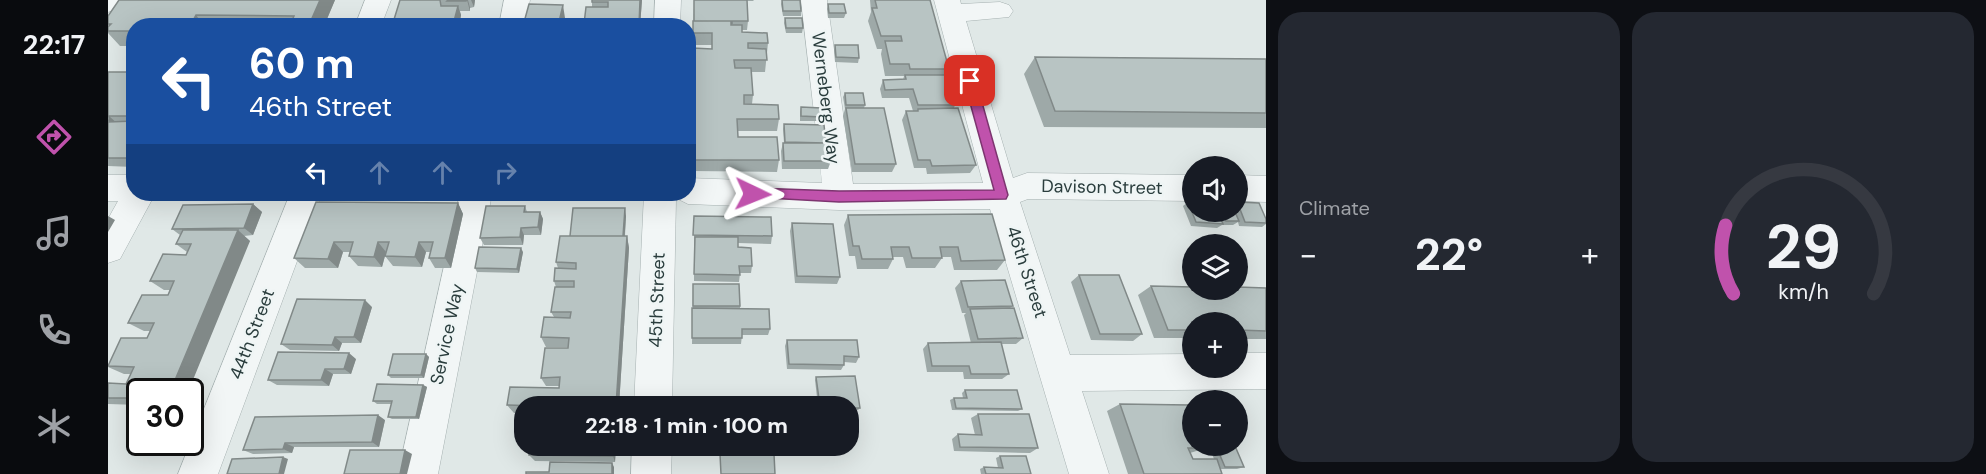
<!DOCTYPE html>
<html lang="en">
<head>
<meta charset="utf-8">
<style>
	:root { --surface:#171b24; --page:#242831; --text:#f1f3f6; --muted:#9ea1a6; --line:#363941; --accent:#c052ac }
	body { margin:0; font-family:"DM Sans",sans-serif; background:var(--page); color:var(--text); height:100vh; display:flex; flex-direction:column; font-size:22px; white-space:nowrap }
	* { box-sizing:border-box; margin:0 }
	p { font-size:20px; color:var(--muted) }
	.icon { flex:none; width:33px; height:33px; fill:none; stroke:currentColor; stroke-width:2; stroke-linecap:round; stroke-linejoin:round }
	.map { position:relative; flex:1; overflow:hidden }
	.sheet { display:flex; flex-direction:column; gap:12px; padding:12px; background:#0d0f14; width:720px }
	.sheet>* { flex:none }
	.banner { position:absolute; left:18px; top:18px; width:570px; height:183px; border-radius:24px; box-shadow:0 6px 24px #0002; background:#1a4fa0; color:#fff; overflow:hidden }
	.tools { position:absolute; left:1074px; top:156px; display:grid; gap:12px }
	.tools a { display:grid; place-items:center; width:66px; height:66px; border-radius:50%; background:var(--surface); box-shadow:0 6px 24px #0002; font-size:30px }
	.speed { position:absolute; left:18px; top:378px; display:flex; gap:12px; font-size:30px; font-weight:700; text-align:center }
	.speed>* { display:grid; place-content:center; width:78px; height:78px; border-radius:50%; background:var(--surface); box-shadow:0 6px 24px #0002; line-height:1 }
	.speed .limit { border:3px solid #111; border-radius:9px; background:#fff; color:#111 }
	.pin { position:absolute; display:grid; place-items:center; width:51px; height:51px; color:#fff; margin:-26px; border-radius:12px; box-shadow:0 3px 9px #0006 }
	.me { position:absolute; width:66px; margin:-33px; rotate:92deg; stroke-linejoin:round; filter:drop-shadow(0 0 4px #0008) }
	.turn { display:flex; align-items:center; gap:21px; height:126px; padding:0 24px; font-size:27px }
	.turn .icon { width:78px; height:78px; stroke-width:2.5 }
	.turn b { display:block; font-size:42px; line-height:51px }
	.lanes { display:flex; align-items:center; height:57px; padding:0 24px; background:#0003; justify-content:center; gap:30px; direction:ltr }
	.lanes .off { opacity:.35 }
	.big { font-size:45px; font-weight:700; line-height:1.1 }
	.sheet .tile { flex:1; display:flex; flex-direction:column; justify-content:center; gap:9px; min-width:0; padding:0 21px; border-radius:24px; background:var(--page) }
	.sheet .dial { align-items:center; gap:0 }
	.dial svg { height:156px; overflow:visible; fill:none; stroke:var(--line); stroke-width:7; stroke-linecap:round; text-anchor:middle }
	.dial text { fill:var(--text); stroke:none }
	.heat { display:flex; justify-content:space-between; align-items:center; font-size:33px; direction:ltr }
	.sheet .tiles { flex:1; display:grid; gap:12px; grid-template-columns:repeat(2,1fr) }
	.trip { position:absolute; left:406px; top:396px; width:345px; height:60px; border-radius:24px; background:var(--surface); box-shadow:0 6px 24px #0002; font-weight:700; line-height:60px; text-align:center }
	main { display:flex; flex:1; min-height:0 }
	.dock { display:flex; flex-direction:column; width:108px; justify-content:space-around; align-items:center; background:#090b0e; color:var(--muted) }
	.dock .icon { width:42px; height:42px }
	.dock .current { color:var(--accent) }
	.dock b { font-size:27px; color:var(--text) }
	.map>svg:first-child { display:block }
</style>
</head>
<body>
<main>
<nav class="dock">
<b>22:17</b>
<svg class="icon current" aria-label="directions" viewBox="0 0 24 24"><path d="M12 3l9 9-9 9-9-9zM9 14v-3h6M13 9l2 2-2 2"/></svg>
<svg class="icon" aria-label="music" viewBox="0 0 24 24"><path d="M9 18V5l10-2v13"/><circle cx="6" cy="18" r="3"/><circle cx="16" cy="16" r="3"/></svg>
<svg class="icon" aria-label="phone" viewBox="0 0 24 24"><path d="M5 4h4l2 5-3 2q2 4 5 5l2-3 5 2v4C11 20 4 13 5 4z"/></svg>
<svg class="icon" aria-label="climate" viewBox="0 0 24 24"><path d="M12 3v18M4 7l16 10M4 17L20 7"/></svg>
</nav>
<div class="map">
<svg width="1158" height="474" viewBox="0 0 1158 474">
	<rect width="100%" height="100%" fill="#e0e8e7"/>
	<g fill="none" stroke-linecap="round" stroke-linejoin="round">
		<g stroke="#a6b1b1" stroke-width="1">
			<path id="minor" d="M0 0H14L9 9 0 12Z
				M257 0H283L273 26H247Z
				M396 0H422L417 26H391Z
				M547 0H573L572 26H546Z
				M693 0H719L745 184 875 183 826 0H852L853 4 892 2 901 5 905 11 901 17 858 21 905 178 919 173 1084 175V201L920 199 912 202 962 355 1084 354V368H1130V353H1158V389L974 391 1001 474H961L882 209 731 210 580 204 568 198 564 406H526L536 194H580V178L714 183Z
				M0 175H26V194H47L12 259 0 263V219L10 201H0Z
				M1130 175 1158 176V202L1130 201Z
				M182 194H214L110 474H70Z
				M352 194H384L330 474H290Z
				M524 446H564L563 474H523Z"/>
		</g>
		<use href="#minor" fill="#f2f6f6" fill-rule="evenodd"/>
	</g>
	<path fill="#9ea9a8" d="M11 0H227L216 26H26V46H12L0 33V16Z
		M292 0H367L366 7 362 8V11H352L353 15 351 26H284Z
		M534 0 532 26H476V24L484 7V2Z
		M586 0H646L645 1H639L640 21 639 30H634V32L660 43 657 72H643L645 95 644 104 671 119 669 131H630V137L671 160 669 172 584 171 585 48 604 49V45H585Z
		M674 0 693 11V16H675L673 4Z
		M762 0H822L841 69 838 76 847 105 846 108 868 165 862 173 819 174 818 168H806L794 120 798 111H805L801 98H774L772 89 775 80H795L796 76H777L773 54 774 49H769L760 21 763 12Z
		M720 4 738 13 736 18H720L719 9Z
		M677 18 695 28 694 33H678L676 23Z
		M727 45 751 58 750 63 727 62 726 50Z
		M927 57 1158 59V128L936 127 916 74Z
		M0 72H26V167L0 166Z
		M737 93 757 105 756 108 788 164 784 172H744L735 116 737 109 735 97Z
		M693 107 713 117 712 121H692V112Z
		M676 124 718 143 723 161 720 169H674L673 151 675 143H676L675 129Z
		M208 202 350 203 355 214 343 268H327L321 258 322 252H318L314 267 285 266 277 256 278 252 274 267 250 266 241 256 242 252H235L230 268H197L186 258Z
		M1080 202 1084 212H1130V202L1158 219V224L1154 227 1131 226 1130 222 1125 225H1114L1109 228 1083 226 1075 206Z
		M145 204 154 212 145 235 136 236 142 241 32 392V405L0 404V383L18 384 23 374H16L0 367 39 338 42 331H36L20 323 60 295 62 290H56L42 281 78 255 79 252 68 244 72 235 64 229Z
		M417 206 419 212H432L435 219 433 235H416L415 245H376L372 238Z
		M740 215 897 260 889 270H846L843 257H834V258L827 268H798L795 257H785V259L780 269H749L747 256H741L736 225Z
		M518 216 517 236H519L521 248 511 406H417V413H406L399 405 451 388V386H438L433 378 460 348V347H438L433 337 446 317 443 312 448 287 446 281 450 268 448 262 462 236Z
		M586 216 664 236 663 244 630 243V247L644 266 643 273H632L631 282 586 281Z
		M684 223 732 277 729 284 687 283 682 231Z
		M415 252 411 273 369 272 367 268Z
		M971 275 1034 334 1025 341 983 340 963 282Z
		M853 281 905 306 902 308 915 338 908 344H893L901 374 894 379H856L855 372H819L815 349 820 343H863L856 315 858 313H854L847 288Z
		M585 284 632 306V309L662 329 660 335H634L633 344H584Z
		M1043 286 1158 288V339H1130V322H1084V338H1046L1030 295Z
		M264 307 253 343H234L231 351 182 350 173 344Z
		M679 340 751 357 748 363 736 362V365L733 370 679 369 677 346Z
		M318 354 321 357 316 378H283L280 375Z
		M248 359 243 374H225L221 386 169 385 160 380Z
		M708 377 752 408 750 410H741V406H710L707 380Z
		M315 385 319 387 311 419H284L280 417 284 404H269L265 401Z
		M857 390 914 409 910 411 844 410 842 400 846 398H855L854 393Z
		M1012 404 1084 412V446L1098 448 1082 453 1085 459H1106L1101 446H1127L1136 467 1129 469H1112L1114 474H1020L999 411Z
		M870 414 930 448 922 453 846 451 844 439 850 434 867 435 863 418Z
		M277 420 271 447H186L184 453 145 454 135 450Z
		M508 446 507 462 427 461 421 455Z
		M892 456 923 474H873L872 469 876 467 890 468 888 458Z"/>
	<path fill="#818988" d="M212 0H227L216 26H201Z
		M359 0H360L362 8V11Z
		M363 0H367L366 7Z
		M532 0H534L532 26H531Z
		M455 5 457 18 456 26H450Z
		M350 6 353 15 351 26H345Z
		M88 15 96 26H82Z
		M26 109V120L21 116Z
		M1 116 11 125 0 121Z
		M350 203 355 214 343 268 337 258Z
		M145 204 154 212 145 235 136 228Z
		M517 208 518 216 516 245 515 237Z
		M432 212 435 219 433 235 430 227Z
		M0 216 7 220 0 232Z
		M413 228 416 235 415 245 412 237Z
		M130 230 142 241 80 392H62Z
		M519 236 521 248 511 406H508Z
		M226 242 235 252 230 268 220 259Z
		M270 242 278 252 274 267 266 257Z
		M311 242 318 252 314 267 307 257Z
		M413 248 415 252 411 273 409 269Z
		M257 300 264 307 253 343 246 337Z
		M227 337 234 343 231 351 224 345Z
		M241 353 248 359 243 374 236 369Z
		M318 354 321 357 316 378 313 375Z
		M217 369 225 374 221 386 213 380Z
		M315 385 319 387 311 419 308 417Z
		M270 415 277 420 271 447 264 442Z
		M177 443 186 447 184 453 175 449Z
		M505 446H508L507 462 505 456Z
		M297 450 304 454 299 474H292Z
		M175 457 180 459 176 474H171Z
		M504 463 506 467V474H504Z"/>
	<path fill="#b8c4c3" stroke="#818988" stroke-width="1.5" d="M11 0H212L201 25H182L186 16 88 15 82 26H26V31H0V27L3 24H0V16Z
		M292 0H332L333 6H350L345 25 284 26Z
		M340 0H359L358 1H339Z
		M484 0H532L531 26H497V24H476L478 7H500V2H484Z
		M586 0H639L640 21H624V24L623 21H586Z
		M674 0H692L693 11H675Z
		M767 0H822L841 69H802L801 64H782L777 41H794L793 36H773L764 8H769Z
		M421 4 455 5 450 26H415Z
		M720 4H736L738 13H721Z
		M677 18H694L695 28H678Z
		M585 21H623V25H634V32L659 33 660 43H640V48L658 49 659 60H626L627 68H643L645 95H636V104L670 105 671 119H629L630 137H669L671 160H584L585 48 604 49V33H585Z
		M727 45H750L751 58 728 57Z
		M927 57 1158 59V113L947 111Z
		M0 72H26V109L21 116H1L0 117Z
		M797 75H838L847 105H810L805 89 777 90 775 80 798 79Z
		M737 93H755L757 105H738Z
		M693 107 713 108V117L693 116Z
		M738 108H776L788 164H747Z
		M850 108 868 165 824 166 822 160H810L798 111H810V109Z
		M26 121V158H0V122Z
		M676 124 716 125 718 143 677 142Z
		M675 143H721L723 161H676Z
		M208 202 350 203 337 258H321L325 242H311L307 257 277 256 281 242H270L266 257 241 256 245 242H226L220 259 186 258Z
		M1080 202H1084V212H1110L1115 224 1088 222Z
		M1130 202 1151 203 1158 219V223L1137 222 1130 204Z
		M145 204 136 228 64 229 75 205Z
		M378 206H417L416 212H432L430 227 413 228 412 237 372 238Z
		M465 208H517L515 236H462Z
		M1114 212H1127L1131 221H1118Z
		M884 214 897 260 853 261 850 247H832L834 258H804L801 247H783L785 259H754L751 246H745L740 215Z
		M586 216 663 217 664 236 585 235Z
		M684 223 725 224 732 277 689 276Z
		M75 230H130L62 392H32V398H0V383L18 384 26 367 0 366 13 338H39L46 323H20L34 295H60L66 281H42L55 254 78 255 83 244H68Z
		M452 236H519L508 406H429L399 405 402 387 451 388 452 377 433 378 437 348H460L461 338 433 337 436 317 462 318 463 312H443L447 287H466V281H446L447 268 468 269V263L448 262Z
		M587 237H630V247L643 248 644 266H631L632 275 586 274Z
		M371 247 413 248 409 269 367 268Z
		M971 275H1011L1034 334H992Z
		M897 280 905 306 860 307 853 281Z
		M585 284H631L632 306H585Z
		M1043 286 1084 287V290H1130V287L1158 288V331L1130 330V322H1084V330H1060Z
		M189 299 257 300 246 337H227L224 345 173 344Z
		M584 308 661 309 662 329H634V338H584Z
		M906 308 915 338 870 339 862 309Z
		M679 340H749L751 357 736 356V365L681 364Z
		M893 342 901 374H863L861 366H824L820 343Z
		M170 352 241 353 236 369H217L213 380H160Z
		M285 354H318L313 375H280Z
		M747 376 752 408H741V406H712L708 377Z
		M269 384 315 385 308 417H280L284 401H265Z
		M857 390H909L914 409 848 408 846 398H859Z
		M604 403 667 404V406H604Z
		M1012 404 1081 405 1084 414V446H1097L1098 448H1080L1085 459H1109L1114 474H1036Z
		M870 414H921L930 448 852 447 850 434 874 435Z
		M270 415 264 442 177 443 175 449 135 450 147 417Z
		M422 446H505V456L421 455Z
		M1108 446H1127L1136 467H1117Z
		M242 450H297L292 474H236Z
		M612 454H666L667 474H613Z
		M892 456H918L923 474H878L876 467 895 468Z
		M175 457 171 474H119L124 459Z
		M442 462 504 463V474H418V472H441Z"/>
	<path fill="#c052ac" stroke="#7d3570" stroke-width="1.5" d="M862 77 868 81 900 195 898 199 731 202 640 197 638 194 640 190 645 188 731 191 886 190 856 81Z"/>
	<g text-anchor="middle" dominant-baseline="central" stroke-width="5" stroke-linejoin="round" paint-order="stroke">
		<g font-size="18" fill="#2a3d3d" stroke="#eff5f5">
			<text transform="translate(718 98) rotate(83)">Werneberg Way</text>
			<text transform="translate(994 187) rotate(1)">Davison Street</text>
			<text transform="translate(919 272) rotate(72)">46th Street</text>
			<text transform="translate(549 300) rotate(-88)">45th Street</text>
			<text transform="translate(144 334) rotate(-69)">44th Street</text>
			<text transform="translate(339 334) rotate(-78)">Service Way</text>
		</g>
	</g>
</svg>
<div class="tools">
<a><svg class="icon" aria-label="sound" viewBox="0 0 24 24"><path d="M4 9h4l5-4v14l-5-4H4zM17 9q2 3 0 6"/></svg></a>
<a><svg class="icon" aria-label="layers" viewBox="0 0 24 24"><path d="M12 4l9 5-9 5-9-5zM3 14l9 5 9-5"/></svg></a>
<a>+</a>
<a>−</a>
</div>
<div class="speed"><div class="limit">30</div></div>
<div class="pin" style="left:862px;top:81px;background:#d93025"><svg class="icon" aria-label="arrive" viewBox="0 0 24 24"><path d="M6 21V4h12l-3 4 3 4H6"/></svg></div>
<svg class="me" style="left:645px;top:194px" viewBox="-20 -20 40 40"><path d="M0-17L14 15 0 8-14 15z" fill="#c052ac" stroke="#fff" stroke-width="4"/></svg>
<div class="trip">22:18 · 1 min · 100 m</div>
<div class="banner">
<div class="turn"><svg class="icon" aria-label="left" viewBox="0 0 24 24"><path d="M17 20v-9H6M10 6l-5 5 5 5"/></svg><div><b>60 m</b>46th Street</div></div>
<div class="lanes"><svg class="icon" aria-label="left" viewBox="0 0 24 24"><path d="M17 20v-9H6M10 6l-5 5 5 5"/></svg><svg class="icon off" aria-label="ahead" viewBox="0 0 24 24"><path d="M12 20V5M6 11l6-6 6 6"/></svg><svg class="icon off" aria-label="ahead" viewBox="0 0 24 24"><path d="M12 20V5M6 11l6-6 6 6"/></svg><svg class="icon off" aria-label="right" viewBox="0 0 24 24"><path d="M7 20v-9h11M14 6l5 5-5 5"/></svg></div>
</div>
</div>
<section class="sheet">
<div class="tiles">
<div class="tile"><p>Climate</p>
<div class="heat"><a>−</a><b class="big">22°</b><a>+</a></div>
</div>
<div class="tile dial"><svg viewBox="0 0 100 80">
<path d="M14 69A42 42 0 1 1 86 69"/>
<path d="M14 69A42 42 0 0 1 10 34" stroke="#c052ac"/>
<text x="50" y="56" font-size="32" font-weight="700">29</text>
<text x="50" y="72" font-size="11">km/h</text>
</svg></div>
</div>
</section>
</main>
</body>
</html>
